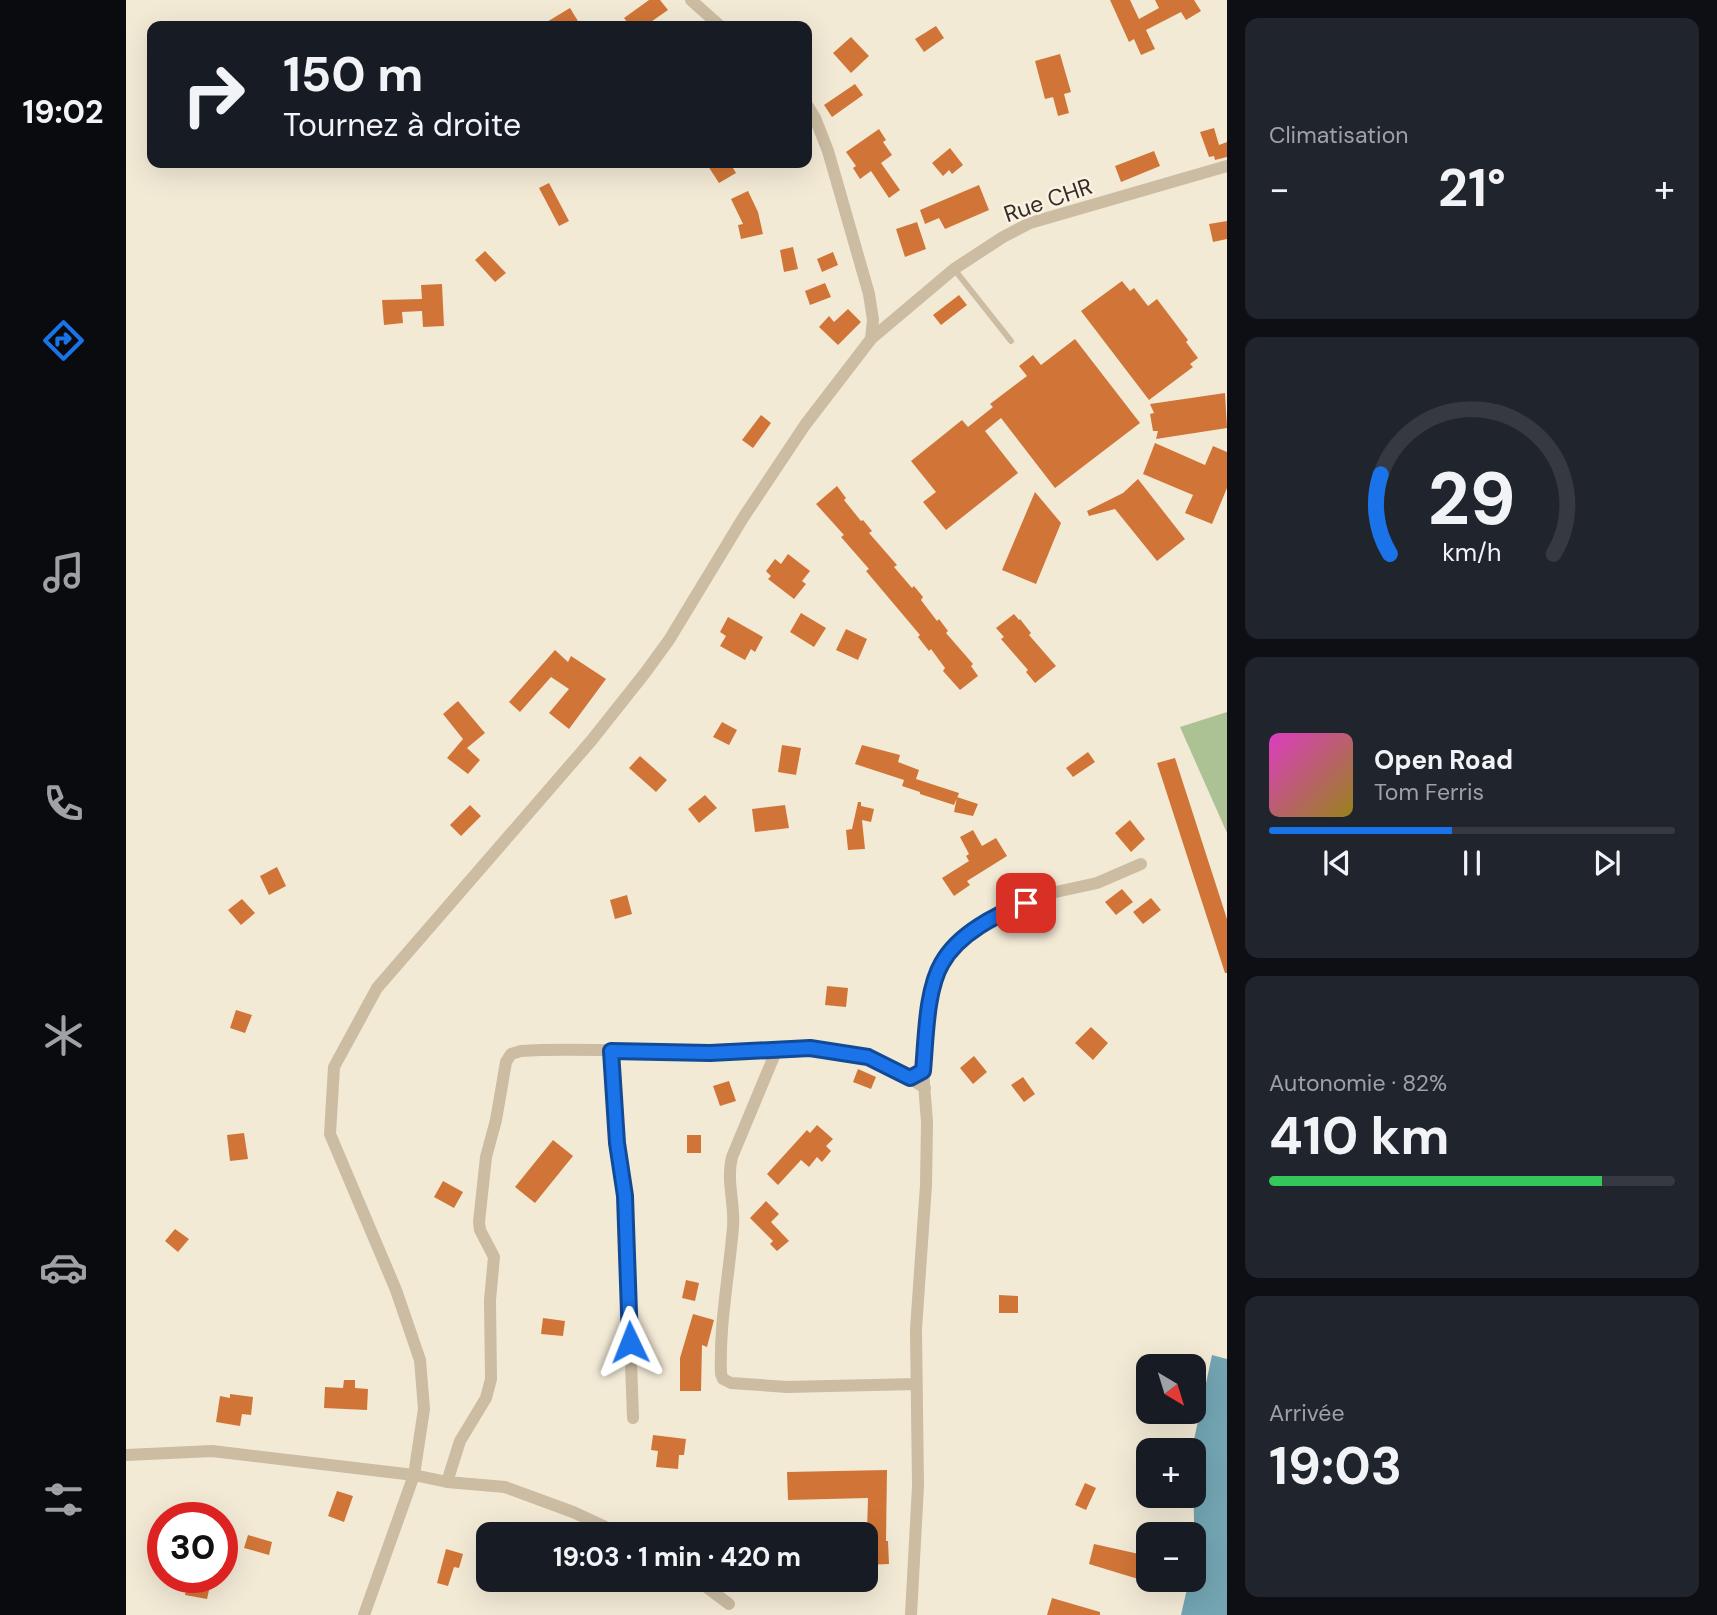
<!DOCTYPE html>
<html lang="fr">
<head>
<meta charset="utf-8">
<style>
	:root { --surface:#171b24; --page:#20242c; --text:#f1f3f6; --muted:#9ea1a6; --line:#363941; --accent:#1a73e8 }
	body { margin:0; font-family:"DM Sans",sans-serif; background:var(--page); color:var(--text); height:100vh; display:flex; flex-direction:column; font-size:26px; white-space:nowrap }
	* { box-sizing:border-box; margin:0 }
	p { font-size:23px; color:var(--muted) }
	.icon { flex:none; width:38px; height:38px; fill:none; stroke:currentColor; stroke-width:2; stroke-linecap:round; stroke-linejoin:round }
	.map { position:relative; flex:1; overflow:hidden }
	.side { display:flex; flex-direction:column; gap:18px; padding:18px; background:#0d0f14; width:490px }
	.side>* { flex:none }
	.hud { position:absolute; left:21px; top:21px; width:665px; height:147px; border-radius:14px; box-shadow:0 7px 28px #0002; background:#171b24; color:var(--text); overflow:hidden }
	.needle { width:46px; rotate:142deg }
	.buttons { position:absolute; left:1010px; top:1354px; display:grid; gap:14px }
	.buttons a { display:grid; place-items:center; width:70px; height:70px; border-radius:14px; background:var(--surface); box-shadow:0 7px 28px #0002; font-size:35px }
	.speed { position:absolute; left:21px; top:1502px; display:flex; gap:14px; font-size:35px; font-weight:700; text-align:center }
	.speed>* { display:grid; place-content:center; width:91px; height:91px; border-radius:50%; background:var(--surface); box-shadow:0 7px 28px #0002; line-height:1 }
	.speed .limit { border:10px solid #d22; background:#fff; color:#111 }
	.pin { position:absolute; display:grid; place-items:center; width:60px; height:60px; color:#fff; margin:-30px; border-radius:14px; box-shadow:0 4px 10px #0006 }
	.me { position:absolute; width:77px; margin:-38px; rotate:358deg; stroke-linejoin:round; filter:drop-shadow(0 0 5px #0008) }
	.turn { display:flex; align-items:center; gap:24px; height:147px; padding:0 21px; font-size:32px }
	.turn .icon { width:91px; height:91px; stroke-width:2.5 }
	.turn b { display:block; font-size:49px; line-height:60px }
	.big { font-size:52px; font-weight:700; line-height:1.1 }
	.side .widget { flex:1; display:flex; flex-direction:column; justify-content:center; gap:10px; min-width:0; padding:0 24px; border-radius:14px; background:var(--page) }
	.side .dial { align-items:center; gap:0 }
	.dial svg { height:182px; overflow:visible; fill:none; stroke:var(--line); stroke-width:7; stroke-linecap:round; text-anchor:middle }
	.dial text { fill:var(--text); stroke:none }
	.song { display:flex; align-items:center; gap:21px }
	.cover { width:84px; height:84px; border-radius:10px; background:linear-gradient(135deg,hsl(310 70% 55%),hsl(50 70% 35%)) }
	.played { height:7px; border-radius:4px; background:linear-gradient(90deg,var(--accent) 45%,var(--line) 45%) }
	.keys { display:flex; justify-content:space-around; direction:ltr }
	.heat { display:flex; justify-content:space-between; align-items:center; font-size:38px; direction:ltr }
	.charge { height:10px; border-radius:5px; background:linear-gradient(90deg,#34c759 82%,var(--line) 0) }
	.trip { position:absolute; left:350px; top:1522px; width:402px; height:70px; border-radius:14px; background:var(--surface); box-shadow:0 7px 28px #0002; font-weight:700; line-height:70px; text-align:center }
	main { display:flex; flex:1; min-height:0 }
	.dock { display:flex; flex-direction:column; width:126px; justify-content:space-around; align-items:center; background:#090b0e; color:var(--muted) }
	.dock .icon { width:49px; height:49px }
	.dock .current { color:var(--accent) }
	.dock b { font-size:32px; color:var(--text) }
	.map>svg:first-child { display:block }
</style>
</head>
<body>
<main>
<nav class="dock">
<b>19:02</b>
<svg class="icon current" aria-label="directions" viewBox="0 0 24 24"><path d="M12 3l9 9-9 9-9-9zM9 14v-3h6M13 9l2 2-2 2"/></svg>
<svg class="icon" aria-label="music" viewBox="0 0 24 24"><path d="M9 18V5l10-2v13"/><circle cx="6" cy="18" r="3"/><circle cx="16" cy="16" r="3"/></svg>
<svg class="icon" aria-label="phone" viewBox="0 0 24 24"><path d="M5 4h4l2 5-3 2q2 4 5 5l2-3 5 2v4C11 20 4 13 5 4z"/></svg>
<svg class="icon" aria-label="climate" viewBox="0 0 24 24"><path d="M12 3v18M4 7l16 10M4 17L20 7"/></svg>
<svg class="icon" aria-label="car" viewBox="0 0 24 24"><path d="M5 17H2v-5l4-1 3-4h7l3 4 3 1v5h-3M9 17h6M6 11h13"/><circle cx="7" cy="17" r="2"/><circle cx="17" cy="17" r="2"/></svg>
<svg class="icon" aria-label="filters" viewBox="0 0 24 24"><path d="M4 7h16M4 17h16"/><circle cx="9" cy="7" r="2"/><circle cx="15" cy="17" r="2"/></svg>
</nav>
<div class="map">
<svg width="1101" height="1615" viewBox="0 0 1101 1615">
	<rect width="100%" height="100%" fill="#f3ead6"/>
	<path fill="#acc295" d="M1101 712V833L1054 727Z"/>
	<path fill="#73a5b2" d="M1086 1355 1101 1359V1615H1055L1063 1580H1068L1069 1554 1066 1449Z"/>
	<path fill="#d07537" d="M523 0H534L542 10 519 26H504L498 18Z
		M984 0H1004L1013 19 1033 8 1029 0H1068L1075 11 1060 20 1055 12 1020 30 1029 49 1015 55 1008 39 1003 42Z
		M444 8 455 26H414Z
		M810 26 818 38 798 52 789 39Z
		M725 37 743 56 725 73 707 53Z
		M934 54 945 92 938 94 943 113 932 116 927 97 919 99 909 61Z
		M729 84 737 95 706 117 698 105Z
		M1088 128 1093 145 1101 142V157L1089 160 1088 156 1083 157 1074 132Z
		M753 129 760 140 757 142 766 155 755 163 774 190 763 198 745 171 734 179 727 168 730 166 720 152Z
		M824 148 837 165 826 174 823 170 817 176 806 163Z
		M1028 151 1034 166 995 182 989 166Z
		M580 163H604L610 173 593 183Z
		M423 183 443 221 433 226 413 188Z
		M853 185 863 210 819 229 813 218 799 224 794 210Z
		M622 191 632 212 637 234 615 239 612 225 617 224 605 199Z
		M1101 221V239L1087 242 1083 224Z
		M791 222 800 249 779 257 770 229Z
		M667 247 672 269 658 272 654 250Z
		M359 251 380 273 369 282 349 260Z
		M707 252 712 265 696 272 691 259Z
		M996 281 1004 291 1008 288 1022 306 1031 299 1062 340 1060 342 1072 358 1064 364 1067 367 1023 400 955 311Z
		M699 283 705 297 684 305 679 291Z
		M316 284 318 326 297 327 296 311 276 312 277 323 258 325 256 300 296 299 295 285Z
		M833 295 841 305 815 325 807 315Z
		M722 309 735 322 712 345 693 327 703 316 708 322Z
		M949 339 1014 423 929 488 875 418 859 431 892 473 820 530 797 502 810 492 785 461 836 420 842 427 867 407 864 404 901 376 893 366 907 355 915 365Z
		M1099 393 1101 428 1030 439 1032 431H1027L1024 414 1028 413 1024 404Z
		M635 415 645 423 627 448 616 440Z
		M1029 443 1079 465 1087 446 1101 452V488L1086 524 1059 513 1067 495 1017 474Z
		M1012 479 1059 539 1031 561 989 509 963 516 961 511 997 493Z
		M711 486 720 498 718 500 735 521 737 520 746 531 743 533 771 565 768 567 786 588 788 586 797 597 795 600 811 621 813 619 822 631 820 633 847 664 845 666 852 676 834 690 817 671 819 668 805 649 803 651 792 637 794 635 740 571 743 569 715 537 718 535 690 504Z
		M909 492 935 523 910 584 876 570Z
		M662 554 684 571 676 581 680 584 668 599 642 579 645 576 640 571 649 559 655 564Z
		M675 613 700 628 688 647 664 632Z
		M888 614 893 620 894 619 905 633 903 635 930 666 909 683 900 672 902 670 875 639 878 637 870 628Z
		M602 617 637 637 629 652 625 649 619 660 594 646 600 636 594 632Z
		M720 629 741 639 732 660 710 650Z
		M429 650 442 662 445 656 480 679 443 729 423 713 443 689 425 677 394 712 383 702Z
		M332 701 359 733 341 748 354 760 342 774 321 758 337 739 317 714Z
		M596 722 611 730 603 745 587 737Z
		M656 745 675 748 670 775 652 772Z
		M736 745 774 755 772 762 793 770 790 779 833 793 828 805 794 794V792L776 786 778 780 729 764Z
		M962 752 969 762 947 777 940 768Z
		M514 756 541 780 530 792 503 768Z
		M1049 758 1101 919V973H1099L1031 763Z
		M579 795 591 808 573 823 562 809Z
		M831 797 852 804 847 816 828 812Z
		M732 802H735V806L748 809 745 822 736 820 739 849 722 850 720 830 726 829Z
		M344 805 355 816 335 836 324 825Z
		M659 805 663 828 629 832 626 809Z
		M1004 820 1019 839 1005 852 989 833Z
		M847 830 856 846 870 838 881 856 841 881 844 885 828 896 816 878 843 861 840 856 843 854 834 837Z
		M151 867 160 886 143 895 134 876Z
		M996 889 1007 902 990 915 979 902Z
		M501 895 506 914 489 919 484 900Z
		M1025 898 1035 910 1017 924 1007 912Z
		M116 899 129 913 115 925 102 910Z
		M701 986 722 988 720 1007 699 1005Z
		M110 1010 126 1015 119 1033 104 1028Z
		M965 1027 982 1043 967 1060 949 1043Z
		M848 1056 861 1072 847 1084 834 1068Z
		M732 1069 750 1077 745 1089 727 1082Z
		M897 1077 909 1094 898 1102 885 1085Z
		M603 1081 610 1101 594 1106 587 1086Z
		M691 1125 707 1139 700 1146 705 1151 696 1162 691 1157 683 1167 675 1160 652 1185 641 1174 681 1130 684 1133Z
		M118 1133 122 1159 104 1161 101 1135Z
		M561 1135H575V1153H561Z
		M427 1140 447 1156 409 1203 389 1187Z
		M317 1181 337 1192 328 1208 308 1197Z
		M640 1201 653 1214 645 1222 663 1241 651 1251 644 1244 647 1241 624 1218Z
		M49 1229 63 1239 52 1252 39 1241Z
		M560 1280 573 1283 569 1301 556 1298Z
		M873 1295 892 1296V1313H873Z
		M567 1314 588 1320 581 1347 576 1345 575 1391H554V1358Z
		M417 1318 439 1321 437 1336 415 1334Z
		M218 1380H229V1388L242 1389 241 1410 198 1408 199 1387 217 1388Z
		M104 1394 127 1397 125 1415 116 1414 114 1426 90 1422 94 1396 104 1398Z
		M527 1435 560 1439 558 1455H553L552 1469 530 1467 532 1451 525 1450Z
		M761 1470 760 1541H762L763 1564 740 1565 742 1498 662 1500 661 1472Z
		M959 1483 970 1488 960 1510 949 1505Z
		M211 1491 227 1496 218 1522 202 1516Z
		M122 1535 146 1542 143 1555 118 1548Z
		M968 1544 1022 1556V1582L963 1564Z
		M320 1549 337 1554 333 1568 328 1567 322 1586 311 1583Z
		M62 1582 84 1586 81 1599 59 1595Z
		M926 1598 974 1612V1615H921Z"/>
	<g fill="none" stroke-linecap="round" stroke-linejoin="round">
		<path stroke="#cbbca2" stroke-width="6" d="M828 269 885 341"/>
		<path stroke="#cbbca2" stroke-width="12" d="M565 0 594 26
			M681 105 689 118 702 151 743 294 747 320 745 339
			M651 1049 606 1157C600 1181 609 1203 607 1227 603 1276 593 1325 595 1374L597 1379 605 1383 661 1387 790 1384
			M485 1051 491 1143 499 1196 507 1418
			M0 1455 86 1451 288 1475 321 1482 379 1487 447 1512 497 1535
			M321 1482 334 1441 360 1398 365 1379 364 1300 368 1257 354 1230 353 1222 360 1157 370 1120 380 1062 385 1054 395 1051C457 1047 520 1053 582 1053 636 1053 690 1042 742 1057 763 1063 781 1077 799 1088
			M571 1580 603 1604
			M238 1615 288 1475 298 1409 294 1360 270 1290 204 1134 208 1067 251 988 465 741 519 673 543 640 617 518 679 425 745 339 828 269 877 237 904 223 1101 166
			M785 1615 792 1486 790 1329 800 1185 801 1122 797 1071 802 1016 811 974 823 953 848 931 867 917 925 893 971 883 1015 864"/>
	</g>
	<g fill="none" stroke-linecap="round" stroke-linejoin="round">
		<g stroke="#114b97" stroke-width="18">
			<path id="route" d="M504 1342 499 1196 491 1143 485 1051 584 1053 684 1048 742 1057 784 1078 797 1071C800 1039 800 990 816 963 833 933 870 915 900 903"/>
		</g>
		<use href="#route" stroke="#1a73e8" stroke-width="12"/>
	</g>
	<g text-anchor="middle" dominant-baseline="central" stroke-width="5" stroke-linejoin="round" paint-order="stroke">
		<g font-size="23" fill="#352d25" stroke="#faf3e3">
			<text transform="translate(922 200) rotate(-19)">Rue CHR</text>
		</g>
	</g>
</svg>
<div class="buttons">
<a><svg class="needle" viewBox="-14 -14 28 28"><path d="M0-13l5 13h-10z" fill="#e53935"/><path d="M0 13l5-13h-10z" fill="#9ea1a6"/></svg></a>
<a>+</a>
<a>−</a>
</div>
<div class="speed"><div class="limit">30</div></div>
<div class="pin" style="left:900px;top:903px;background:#d93025"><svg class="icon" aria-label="arrive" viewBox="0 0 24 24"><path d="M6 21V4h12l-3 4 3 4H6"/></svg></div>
<svg class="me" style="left:504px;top:1342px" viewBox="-20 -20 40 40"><path d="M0-17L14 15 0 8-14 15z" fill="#1a73e8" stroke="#fff" stroke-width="4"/></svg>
<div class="trip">19:03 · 1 min · 420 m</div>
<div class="hud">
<div class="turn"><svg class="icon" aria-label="right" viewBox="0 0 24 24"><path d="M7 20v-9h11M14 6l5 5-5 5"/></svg><div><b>150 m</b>Tournez à droite</div></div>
</div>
</div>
<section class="side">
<div class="widget"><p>Climatisation</p>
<div class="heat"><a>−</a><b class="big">21°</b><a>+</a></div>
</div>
<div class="widget dial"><svg viewBox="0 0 100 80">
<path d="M14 69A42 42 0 1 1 86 69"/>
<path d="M14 69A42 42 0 0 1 10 34" stroke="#1a73e8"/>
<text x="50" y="56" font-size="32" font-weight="700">29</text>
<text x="50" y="72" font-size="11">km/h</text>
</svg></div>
<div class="widget">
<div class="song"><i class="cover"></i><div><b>Open Road</b><p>Tom Ferris</p></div></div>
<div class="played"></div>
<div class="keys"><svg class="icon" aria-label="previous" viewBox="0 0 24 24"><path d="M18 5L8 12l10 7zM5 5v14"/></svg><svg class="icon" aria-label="pause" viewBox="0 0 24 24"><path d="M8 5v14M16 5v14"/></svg><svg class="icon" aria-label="next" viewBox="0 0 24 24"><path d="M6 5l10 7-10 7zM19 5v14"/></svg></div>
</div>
<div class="widget"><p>Autonomie · 82%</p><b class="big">410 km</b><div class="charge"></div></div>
<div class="widget"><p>Arrivée</p><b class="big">19:03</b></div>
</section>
</main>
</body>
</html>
